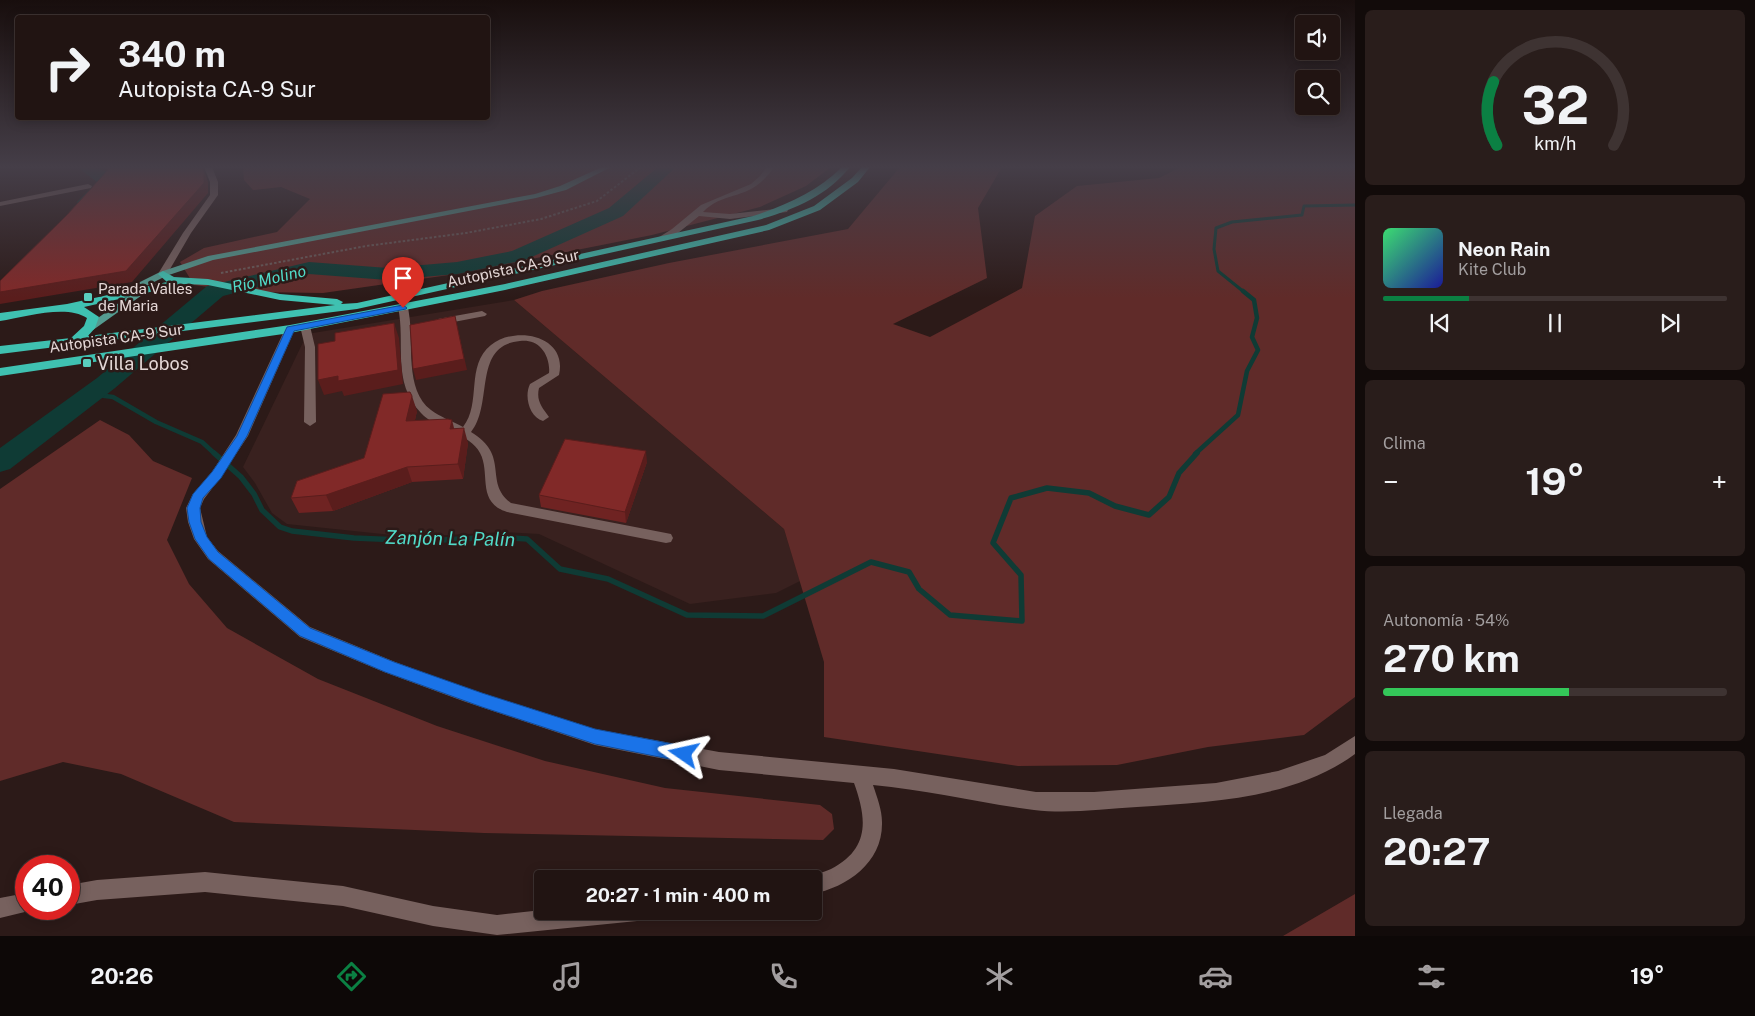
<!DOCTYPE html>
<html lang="es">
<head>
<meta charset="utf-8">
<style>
	:root { --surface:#211412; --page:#291d1b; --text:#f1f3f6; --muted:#a29e9f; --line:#3e3332; --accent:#0b8043 }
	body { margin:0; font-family:"Public Sans",sans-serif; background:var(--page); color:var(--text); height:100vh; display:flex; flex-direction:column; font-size:19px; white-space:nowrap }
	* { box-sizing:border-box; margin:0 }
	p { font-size:16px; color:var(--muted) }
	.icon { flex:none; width:28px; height:28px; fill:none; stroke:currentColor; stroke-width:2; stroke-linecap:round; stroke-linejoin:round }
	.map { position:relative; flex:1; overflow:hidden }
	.side { display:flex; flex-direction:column; gap:10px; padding:10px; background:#120b0a; width:400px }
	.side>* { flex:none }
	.banner { position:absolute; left:15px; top:15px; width:475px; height:105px; border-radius:5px; box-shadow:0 2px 12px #0003,0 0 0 1px var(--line); background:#211412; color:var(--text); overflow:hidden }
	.fabs { position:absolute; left:1295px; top:15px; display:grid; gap:10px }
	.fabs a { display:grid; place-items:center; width:45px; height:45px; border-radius:5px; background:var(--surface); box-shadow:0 2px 12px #0003,0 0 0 1px var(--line); font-size:25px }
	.speed { position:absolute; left:15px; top:855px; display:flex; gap:10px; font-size:25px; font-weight:700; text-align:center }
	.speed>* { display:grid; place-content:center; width:65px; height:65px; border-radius:50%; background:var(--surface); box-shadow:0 2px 12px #0003,0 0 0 1px var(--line); line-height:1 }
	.speed .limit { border:8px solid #d22; background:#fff; color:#111 }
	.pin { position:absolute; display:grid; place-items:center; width:42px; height:42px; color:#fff; margin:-51px -21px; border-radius:50% 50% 50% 0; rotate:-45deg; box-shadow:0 0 5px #0007 }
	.pin .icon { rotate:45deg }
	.me { position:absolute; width:55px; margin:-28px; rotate:281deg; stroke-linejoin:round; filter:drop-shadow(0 0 4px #0008) }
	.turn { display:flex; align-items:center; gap:18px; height:105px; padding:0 20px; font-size:22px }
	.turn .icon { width:65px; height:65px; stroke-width:2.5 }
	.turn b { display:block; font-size:35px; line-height:42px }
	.big { font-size:38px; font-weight:700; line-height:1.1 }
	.side .widget { flex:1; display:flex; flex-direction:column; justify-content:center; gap:8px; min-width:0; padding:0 18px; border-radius:8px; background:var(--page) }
	.side .dial { align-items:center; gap:0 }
	.dial svg { height:130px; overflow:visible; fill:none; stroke:var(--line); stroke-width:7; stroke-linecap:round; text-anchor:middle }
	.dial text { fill:var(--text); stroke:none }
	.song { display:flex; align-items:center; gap:15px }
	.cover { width:60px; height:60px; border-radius:8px; background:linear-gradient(135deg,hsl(140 70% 55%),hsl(240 70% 35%)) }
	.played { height:5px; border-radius:2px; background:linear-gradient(90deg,var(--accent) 25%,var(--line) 25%) }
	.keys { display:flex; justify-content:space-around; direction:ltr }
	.heat { display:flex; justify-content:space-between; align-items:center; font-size:28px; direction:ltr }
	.charge { height:8px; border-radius:4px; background:linear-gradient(90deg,#34c759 54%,var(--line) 0) }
	.trip { position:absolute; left:534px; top:870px; width:288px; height:50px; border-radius:5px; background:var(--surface); box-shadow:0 2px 12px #0003,0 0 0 1px var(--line); font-weight:700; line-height:50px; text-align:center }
	.dock { display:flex; height:80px; justify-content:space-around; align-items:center; background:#0d0807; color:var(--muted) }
	.dock .icon { width:35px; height:35px }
	.dock .current { color:var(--accent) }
	.dock b { font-size:22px; color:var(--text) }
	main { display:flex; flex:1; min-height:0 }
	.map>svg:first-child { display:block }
</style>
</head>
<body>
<main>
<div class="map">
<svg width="1355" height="936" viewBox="0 0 1355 936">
	<rect width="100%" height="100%" fill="#2c1a18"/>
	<path fill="#39211f" d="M514 300 784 529 800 581 776 593 690 604 539 534 503 532 411 537 287 524 272 513 255 483 243 467 307 334Z"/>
	<path fill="#602b29" d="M243 167H831L806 186 760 207 652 235 456 274 323 293 246 292 194 285 180 262 204 248 277 232 310 199 281 187 253 190 244 180Z
		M900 167H1002L978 208 987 278 893 324 930 337 1022 288 1035 216 1077 186 1159 178 1181 167H1355V697L1304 735 1208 747 1117 765 1018 766 824 737V662L784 529 514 300 542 291 669 263 848 229Z
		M100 420 129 435 153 461 192 478 167 540 189 584 227 628 318 679 437 726 545 761 665 788 820 805 832 814 834 829 823 840 484 833 234 822 121 774 63 762 0 781V489Z
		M1355 894V936H1283Z"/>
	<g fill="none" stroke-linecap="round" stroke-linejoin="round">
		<path stroke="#0f3b35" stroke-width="3" d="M1244 292 1218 271 1214 249 1216 228 1232 222 1302 215 1304 206 1355 205"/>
		<path stroke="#0f3b35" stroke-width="4.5" d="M89 394 113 397 156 422 202 442 215 454
			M1195 454 1238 415 1247 371 1258 350 1252 337 1257 318 1254 300 1243 291"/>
		<path stroke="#0f3b35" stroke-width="5.5" d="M214 453 241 477 254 494 262 510 280 527 292 531 354 538 424 541 497 537 527 539 560 569 608 579 687 615 763 616 871 562 909 572 919 589 950 615 1022 621 1021 575 993 543 1011 498 1047 488 1089 493 1115 506 1149 515 1169 497 1179 473 1197 453"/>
		<path fill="#0f3b35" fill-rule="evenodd" d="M77 167C90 166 111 168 116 183L92 206H80L77 202 97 182Z
			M658 167H676L623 216 525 260 457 274 388 280 309 274 223 296 115 388 10 469 0 472V448L97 378 207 286 309 262 388 268 457 262 512 251 609 208Z"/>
		<path stroke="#6b5b59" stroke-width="2" stroke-dasharray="2.5 2" stroke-linecap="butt" d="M221 273 366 246 466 233 541 219 597 201 641 167"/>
		<path fill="#77615e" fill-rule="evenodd" d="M204 167H212L218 182V195L191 233 166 276H160L158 274 183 233 210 195V182Z
			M767 167H774C750 203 726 189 703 212L730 214 784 208 788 210 787 212 730 219 699 216 678 233 663 241 656 239 672 229 701 205 751 184 760 176Z
			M88 184 92 186 91 188 0 206V202Z
			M403 304 408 307 409 314C414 342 404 390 431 410 440 417 452 421 463 427 482 403 465 366 491 345 516 325 568 336 559 375L539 388C536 401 542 407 549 417L543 421C529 417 524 396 530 384L549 373C550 365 547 354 541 348 536 342 528 340 520 341 472 345 494 404 471 432 511 456 483 482 511 503L666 533 671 534 673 538 671 542 666 543 507 512C476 502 491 473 480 453 471 434 434 428 421 413 391 381 406 344 398 307Z
			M482 311 487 314 485 316 438 325 433 322 438 319Z
			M305 323 310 326 315 347 316 422 310 426 304 422 305 347 300 326Z
			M290 326 295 329 248 436 220 478 204 499 200 508 207 537 218 551 310 627 395 662 463 687 595 729 719 752 894 769 1036 792H1094L1216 783 1278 771 1325 755 1355 736V754C1294 799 1210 802 1137 807 1103 809 1068 814 1034 810 980 803 927 790 873 785 877 797 882 810 882 822 883 862 848 887 812 894V879H804L805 877C813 874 823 873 831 869 870 849 867 819 854 783L719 770 595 745 463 701 384 672 300 637 208 559 194 539 188 522 186 508 193 494 212 472 236 435 285 329Z
			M205 872 343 886 433 906 497 915 542 910 647 911 644 918 637 921 497 935 433 926 343 906 205 892 97 900 69 905V885L97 880Z
			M26 893V909L33 910 0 918V898Z"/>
		<path fill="#559b90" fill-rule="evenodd" d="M602 167H611L566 190 536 198 213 260 166 276 142 288 145 289V293L93 330 89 331 84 328 134 292 119 299 114 296 116 294 160 272 208 256 535 194 560 186Z"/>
		<path fill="#3fc1b1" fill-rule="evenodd" d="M842 167H850C827 196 793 210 758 220L357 309 0 354V346L71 338 84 326 87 318C67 304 24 317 0 321V313L67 304 167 282 158 274 163 271 174 277 208 279 280 294 337 299 343 302 341 304 357 303 753 216C786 205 817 192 842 167ZM185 284 208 285 280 300 335 305 88 336 95 328 99 317 84 307Z
			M862 167H870L858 182 820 210 769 230 505 290 290 333 0 376V368L290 325 505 284 766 225 814 206 852 178Z"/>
	</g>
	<path fill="#6f2322" d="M417 411 415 420 454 429 468 443 463 479 412 482 333 511 299 513 291 498 364 458Z
		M647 462 626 523 541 507 539 495Z"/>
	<path fill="#5a1d1c" d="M202 167H203L208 182V193L132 282 0 304V292Z
		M455 316 467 370 416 380 413 369Z
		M394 323 399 338 403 384 344 396 342 391 324 395 318 380Z
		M412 396 417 411 411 436 406 421Z
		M452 420 456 436 450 429Z
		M464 428 468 443 463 479 458 464Z
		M646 451 647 462 626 523 625 512Z
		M407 467 412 482 333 511 326 495Z"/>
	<path fill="#812928" stroke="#5a1d1c" d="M106 167H202L204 173V183L126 271 0 292V281L67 215 108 170Z
		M455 316 464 359 413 369 410 325Z
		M394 323 398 370 338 381V376L318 380V344L335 341V333Z
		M410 392 412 396 406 421 448 419 452 420 450 429 464 428 458 464 407 467 326 495 291 498 297 481 364 458 383 394Z
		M565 439 646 451 625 512 539 495Z"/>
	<linearGradient id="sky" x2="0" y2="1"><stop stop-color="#180e0d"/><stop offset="0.56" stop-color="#453e48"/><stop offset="1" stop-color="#453e48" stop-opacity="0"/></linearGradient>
	<rect width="1355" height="298" fill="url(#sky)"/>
	<path fill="#1a73e8" stroke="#114b97" d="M403 305 407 308 406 309 294 331 247 436 221 478 203 498 200 508 201 522 207 537 218 552 310 628 394 662 482 693 595 729 684 746 690 749 692 754 690 760 684 762 595 744 482 707 385 672 300 636 209 559 195 539 189 522 187 508 193 494 212 472 237 436 287 327Z"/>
	<g fill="#59cebe" stroke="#2c1a18" stroke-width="2">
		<rect x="83" y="292" width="10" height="10" rx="2.5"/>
		<rect x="82" y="358" width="10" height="10" rx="2.5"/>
	</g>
	<g text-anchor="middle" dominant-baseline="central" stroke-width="5" stroke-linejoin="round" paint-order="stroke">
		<g font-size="15" fill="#e4d7d6" stroke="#2c1a18">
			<text transform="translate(513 268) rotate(-12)">Autopista CA-9 Sur</text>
			<text transform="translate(116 338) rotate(-8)">Autopista CA-9 Sur</text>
		</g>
		<g font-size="15" fill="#e4d7d6" stroke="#2c1a18" text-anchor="start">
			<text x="98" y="288">Parada Valles<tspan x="98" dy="17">de Maria</tspan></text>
		</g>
		<g font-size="16" font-style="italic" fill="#51dbc9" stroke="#2c1a18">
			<text transform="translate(269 279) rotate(-13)">Río Molino</text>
		</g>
		<g font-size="18" fill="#e4d7d6" stroke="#2c1a18" text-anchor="start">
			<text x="97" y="363">Villa Lobos</text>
		</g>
		<g font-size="19" font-style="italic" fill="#51dbc9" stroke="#2c1a18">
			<text transform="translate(450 538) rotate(1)">Zanjón La Palín</text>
		</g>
	</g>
</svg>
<div class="fabs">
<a><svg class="icon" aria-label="sound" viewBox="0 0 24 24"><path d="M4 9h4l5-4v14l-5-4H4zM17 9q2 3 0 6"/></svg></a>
<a><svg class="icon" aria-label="search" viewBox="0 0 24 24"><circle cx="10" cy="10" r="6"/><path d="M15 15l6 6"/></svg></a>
</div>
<div class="speed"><div class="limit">40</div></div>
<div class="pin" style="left:403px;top:308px;background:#d93025"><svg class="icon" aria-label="arrive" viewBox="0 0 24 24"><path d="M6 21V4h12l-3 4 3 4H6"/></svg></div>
<svg class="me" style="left:684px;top:754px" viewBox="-20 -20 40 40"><path d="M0-17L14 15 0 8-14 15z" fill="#1a73e8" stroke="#fff" stroke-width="4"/></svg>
<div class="trip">20:27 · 1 min · 400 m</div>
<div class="banner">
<div class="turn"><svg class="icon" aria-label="right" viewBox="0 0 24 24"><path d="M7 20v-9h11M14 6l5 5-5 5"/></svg><div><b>340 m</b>Autopista CA-9 Sur</div></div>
</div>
</div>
<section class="side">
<div class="widget dial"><svg viewBox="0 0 100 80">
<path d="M14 69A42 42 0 1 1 86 69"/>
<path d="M14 69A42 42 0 0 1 12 30" stroke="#0b8043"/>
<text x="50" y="56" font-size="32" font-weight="700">32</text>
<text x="50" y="72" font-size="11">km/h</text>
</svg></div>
<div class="widget">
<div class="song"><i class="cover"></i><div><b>Neon Rain</b><p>Kite Club</p></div></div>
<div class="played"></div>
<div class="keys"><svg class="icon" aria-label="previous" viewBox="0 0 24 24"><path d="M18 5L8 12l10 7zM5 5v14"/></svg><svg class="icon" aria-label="pause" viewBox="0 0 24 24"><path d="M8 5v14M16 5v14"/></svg><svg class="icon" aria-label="next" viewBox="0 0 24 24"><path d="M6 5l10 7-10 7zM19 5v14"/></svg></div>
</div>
<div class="widget"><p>Clima</p>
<div class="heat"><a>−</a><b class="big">19°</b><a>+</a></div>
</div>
<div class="widget"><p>Autonomía · 54%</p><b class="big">270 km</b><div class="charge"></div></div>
<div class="widget"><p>Llegada</p><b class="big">20:27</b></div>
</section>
</main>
<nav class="dock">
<b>20:26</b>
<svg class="icon current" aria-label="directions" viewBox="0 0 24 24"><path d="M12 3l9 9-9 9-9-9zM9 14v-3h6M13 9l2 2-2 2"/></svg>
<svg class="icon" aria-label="music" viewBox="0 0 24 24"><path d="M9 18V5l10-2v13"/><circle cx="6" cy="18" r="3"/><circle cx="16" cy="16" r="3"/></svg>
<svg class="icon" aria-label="phone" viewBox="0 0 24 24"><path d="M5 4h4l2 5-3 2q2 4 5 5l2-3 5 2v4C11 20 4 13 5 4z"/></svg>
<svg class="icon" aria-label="climate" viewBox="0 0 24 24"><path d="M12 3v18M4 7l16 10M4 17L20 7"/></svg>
<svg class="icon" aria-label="car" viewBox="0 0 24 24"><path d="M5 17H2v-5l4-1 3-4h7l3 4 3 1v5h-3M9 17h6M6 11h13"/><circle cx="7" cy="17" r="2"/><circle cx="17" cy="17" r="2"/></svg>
<svg class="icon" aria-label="filters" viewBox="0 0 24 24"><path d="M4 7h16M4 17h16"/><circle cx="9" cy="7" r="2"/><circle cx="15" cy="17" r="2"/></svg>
<b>19°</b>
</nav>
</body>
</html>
